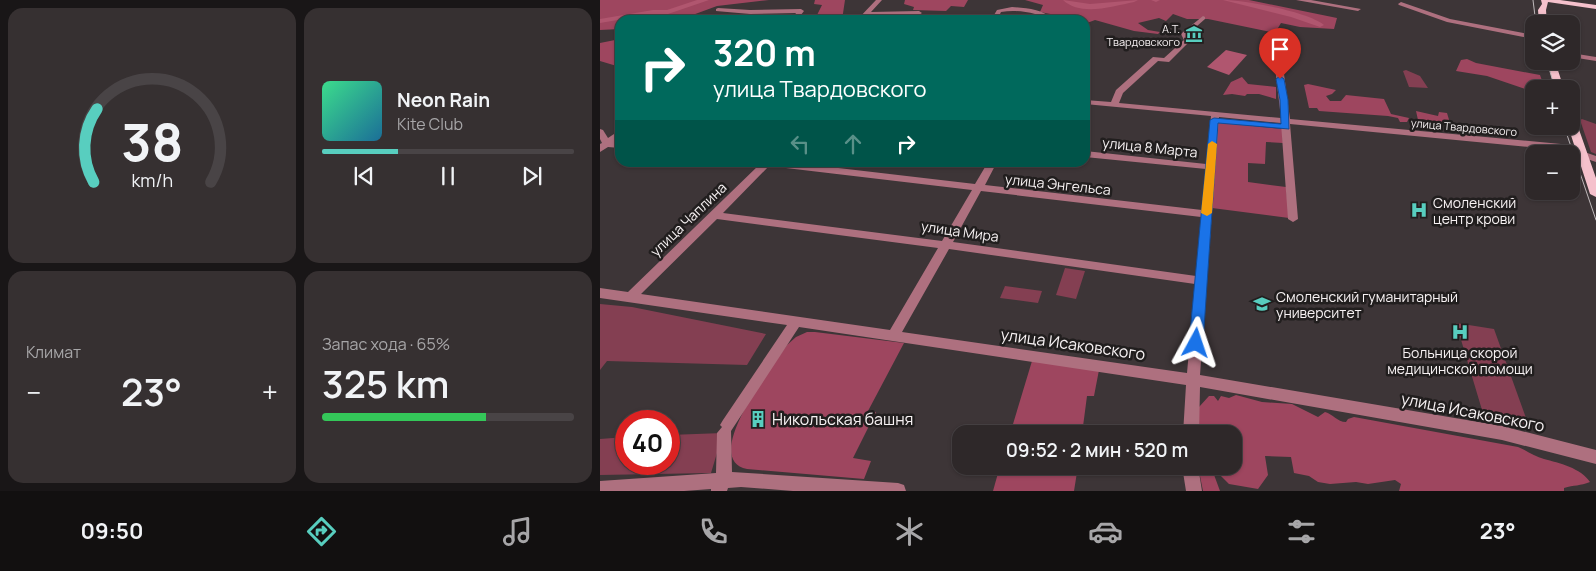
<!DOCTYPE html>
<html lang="ru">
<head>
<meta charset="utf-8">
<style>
	:root { --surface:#2e2829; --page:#363031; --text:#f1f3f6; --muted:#a7a6a8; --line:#494446; --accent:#58cebf }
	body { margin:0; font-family:Manrope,sans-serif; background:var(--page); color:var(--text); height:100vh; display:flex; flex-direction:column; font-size:19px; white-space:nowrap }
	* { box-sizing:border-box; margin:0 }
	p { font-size:16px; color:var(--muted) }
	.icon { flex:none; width:28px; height:28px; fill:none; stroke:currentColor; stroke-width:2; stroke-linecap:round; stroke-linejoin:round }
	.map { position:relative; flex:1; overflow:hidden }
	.panel { display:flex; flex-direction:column; gap:8px; padding:8px; background:#191617; width:600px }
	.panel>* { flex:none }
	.hud { position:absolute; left:15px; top:15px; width:475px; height:152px; border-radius:15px; box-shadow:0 1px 4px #0004,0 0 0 1px var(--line); background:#00695c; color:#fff; overflow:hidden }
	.controls { position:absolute; left:925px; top:15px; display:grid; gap:10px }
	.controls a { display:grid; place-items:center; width:55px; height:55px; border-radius:10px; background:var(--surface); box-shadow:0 1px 4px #0004,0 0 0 1px var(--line); font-size:25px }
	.speed { position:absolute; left:15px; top:410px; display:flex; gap:10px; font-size:25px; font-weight:700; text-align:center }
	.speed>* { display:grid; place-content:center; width:65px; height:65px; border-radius:50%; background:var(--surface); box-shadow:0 1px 4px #0004,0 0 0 1px var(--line); line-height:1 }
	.speed .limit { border:8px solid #d22; background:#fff; color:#111 }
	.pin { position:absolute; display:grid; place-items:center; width:42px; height:42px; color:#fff; margin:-51px -21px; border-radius:50% 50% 50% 0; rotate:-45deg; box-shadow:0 0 5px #0007 }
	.pin .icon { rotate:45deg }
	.me { position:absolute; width:55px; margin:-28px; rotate:5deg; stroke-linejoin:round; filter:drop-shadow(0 0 4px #0008) }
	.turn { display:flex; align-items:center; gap:18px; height:105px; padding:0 15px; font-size:22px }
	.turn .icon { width:65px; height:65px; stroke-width:2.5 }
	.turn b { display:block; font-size:35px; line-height:42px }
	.lanes { display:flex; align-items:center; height:48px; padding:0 15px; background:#0003; justify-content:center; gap:25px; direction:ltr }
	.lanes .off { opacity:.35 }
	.big { font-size:38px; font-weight:600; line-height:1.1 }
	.panel .widget { flex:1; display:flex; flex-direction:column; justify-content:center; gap:8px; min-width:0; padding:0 18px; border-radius:15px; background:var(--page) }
	.panel .dial { align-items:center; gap:0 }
	.dial svg { height:130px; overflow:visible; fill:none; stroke:var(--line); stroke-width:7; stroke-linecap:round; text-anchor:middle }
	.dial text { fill:var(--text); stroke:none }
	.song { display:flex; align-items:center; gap:15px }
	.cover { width:60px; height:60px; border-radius:8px; background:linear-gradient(135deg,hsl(150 70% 55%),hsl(200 70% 35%)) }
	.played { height:5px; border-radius:2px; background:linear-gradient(90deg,var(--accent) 30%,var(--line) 30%) }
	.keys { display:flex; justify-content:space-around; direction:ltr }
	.heat { display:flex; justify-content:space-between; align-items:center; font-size:28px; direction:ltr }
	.charge { height:8px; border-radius:4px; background:linear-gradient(90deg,#34c759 65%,var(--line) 0) }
	.panel .tiles { flex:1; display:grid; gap:8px; grid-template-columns:repeat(2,1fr) }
	.trip { position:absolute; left:352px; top:425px; width:290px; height:50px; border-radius:15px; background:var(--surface); box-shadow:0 1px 4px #0004,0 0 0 1px var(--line); font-weight:600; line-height:50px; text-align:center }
	.dock { display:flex; height:80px; justify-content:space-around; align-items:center; background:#121010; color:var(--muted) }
	.dock .icon { width:35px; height:35px }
	.dock .current { color:var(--accent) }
	.dock b { font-size:22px; color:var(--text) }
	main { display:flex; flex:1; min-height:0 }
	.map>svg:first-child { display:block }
</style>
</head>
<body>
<main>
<section class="panel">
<div class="tiles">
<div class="widget dial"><svg viewBox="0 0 100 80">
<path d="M14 69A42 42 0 1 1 86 69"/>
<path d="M14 69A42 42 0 0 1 16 24" stroke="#58cebf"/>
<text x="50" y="56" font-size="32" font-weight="700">38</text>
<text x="50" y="72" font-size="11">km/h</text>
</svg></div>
<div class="widget">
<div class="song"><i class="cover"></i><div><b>Neon Rain</b><p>Kite Club</p></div></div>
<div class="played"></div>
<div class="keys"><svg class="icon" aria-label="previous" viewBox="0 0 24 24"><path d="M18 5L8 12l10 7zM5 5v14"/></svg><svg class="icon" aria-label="pause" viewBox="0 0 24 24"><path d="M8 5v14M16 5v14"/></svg><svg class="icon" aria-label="next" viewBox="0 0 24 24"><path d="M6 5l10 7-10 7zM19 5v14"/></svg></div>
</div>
<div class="widget"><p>Климат</p>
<div class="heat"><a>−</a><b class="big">23°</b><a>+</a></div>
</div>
<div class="widget"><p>Запас хода · 65%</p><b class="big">325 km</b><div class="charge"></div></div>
</div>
</section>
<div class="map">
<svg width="996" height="491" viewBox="0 0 996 491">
	<rect width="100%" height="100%" fill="#3d3537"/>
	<path fill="#843f52" d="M806 70 820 76 828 88 809 87 803 71Z
		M982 119 996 124V154L991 152 980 120Z
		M465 268 485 271 476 299 456 295Z
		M405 286 442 291 438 303 400 298Z
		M0 304 32 307 166 334 147 365 7 361 0 370Z
		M856 323 894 329 930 429 885 420Z
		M123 433 111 473 0 475V439L26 437V464H69V435Z"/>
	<path fill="#9e465f" d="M0 0H169L117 6 79 20H20V29L0 30Z
		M215 0H245L242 20H232V14L217 15 222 5 214 4Z
		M305 0H368L364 7 351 6 346 11 313 10 314 7 304 4Z
		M425 0H649L737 18 734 29 700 27 681 23 675 33 608 19H587L573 14 566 21 559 18 538 23 548 30 560 32 558 34 534 31 495 20 487 23 485 20H469L471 18 440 12 443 5Z
		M20 39V67L0 61V43Z
		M867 59 876 63 940 75 945 89H934V92L887 76 856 71 861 60Z
		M642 77 648 84 676 87V99L659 94H647L645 96 632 94 623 95 631 82Z
		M708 84 736 90 732 94 726 96 730 101H741L746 95 784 99 791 114 809 118 807 122H800L798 118 788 116 719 111 717 108H709L704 85Z
		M816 111 838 116 839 112 847 113 850 123 818 120Z
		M615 122 682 129 683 143 666 142 665 164 648 163V182L686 187 689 218 612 208Z
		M207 332H215L304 343 268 411 276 412 253 458 271 461 264 479 147 469C99 459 174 364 187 345L196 337Z
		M432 361 499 370 494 396H487L482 434H410Z
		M636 395 662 402 692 404 718 417 725 412C733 414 737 422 746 422L748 419 754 417 918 447C926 450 935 457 944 459 959 463 981 468 990 482 980 486 974 485 964 488V491H799L801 484 795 480 768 484 756 482 730 484 718 482 709 476 694 473 691 457 665 456 668 475 658 489 629 484 615 470 613 472 620 491H603L598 466H634V434H599V407L609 396H614L618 401 621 396 629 398Z
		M400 466H478L474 491H393Z"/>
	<path fill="#b0566f" d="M626 50 647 55 629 75 607 67Z"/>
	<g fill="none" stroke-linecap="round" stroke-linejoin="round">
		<path fill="#b0566f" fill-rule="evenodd" d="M97 0H109L68 14H53L0 23V19L53 10H67Z
			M463 0 490 4 538 0 534 2C513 6 481 17 463 0Z
			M551 0H560L556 2Z
			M623 0C645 0 708 12 724 25L720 27 691 17Z"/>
		<path fill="#ae707f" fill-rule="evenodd" d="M276 0H282L271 12 319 11 322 13 319 15 267 16 264 20H257Z
			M696 0H711L761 9 758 11Z
			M801 2 850 19 934 35V39L847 22 799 5 798 4Z
			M412 7C426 8 443 9 454 20 446 20 442 16 435 14 424 11 412 10 401 12L397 20H391L397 10Z
			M118 8 150 10 201 9 204 11 197 20H191L196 13 150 14 116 11V9Z
			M603 16 605 17V19L588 34 591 40 569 62 558 61 523 93 519 103 681 118 674 59 678 57 682 59 690 119 961 144 996 156V162L960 150 690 124 698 219 693 222 688 219 681 123 619 117 600 375 902 426 996 450V464L902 440 600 387 599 434H583L586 385 199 327 131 431 132 472 298 483 304 485 306 491H193L141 487 128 488 127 491H111V489L84 491H0V481L116 473 117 433 122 427 120 425 123 420 187 325 0 298V288L28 292 159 165 154 162H187L375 184 388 162H397L385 185 602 210 606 169 485 157V151L606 164 611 116 485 104V100L511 102 516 90 553 57 564 58 584 40 581 34 582 33ZM169 166 372 190 342 241 123 213ZM381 191 601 217 596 276 353 242ZM117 219 338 248 290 330 41 294ZM349 249 595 284 587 373 302 332Z
			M971 53 996 57V61L971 57Z
			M0 129 3 130 8 138 20 130V137L15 142H20V148L8 147 0 152V144L2 143 0 139Z
			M582 466H598L602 491H586Z"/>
		<path fill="#f5c1cc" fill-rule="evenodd" d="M941 0H960L996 5V9L948 2 946 10 947 24H939L938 10 942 4Z
			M947 61H955L964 89H955Z
			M971 118 976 121 996 178V197L990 194 968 126H971Z"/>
		<path stroke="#c0babc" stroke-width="1" d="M933 0 936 24
			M947 61 955 89
			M964 126 996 220"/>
	</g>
	<path fill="#1a73e8" stroke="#114b97" d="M680 76 684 79 688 100 689 129 618 123 603 343 601 347 596 348 591 347 589 343 610 120 614 118 681 124 680 100 676 79Z"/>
	<path fill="#f59e0b" d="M612 141 617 144 612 213 607 216 601 213 608 144Z"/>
	<defs>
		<g id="museum-bare" transform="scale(1.35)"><path d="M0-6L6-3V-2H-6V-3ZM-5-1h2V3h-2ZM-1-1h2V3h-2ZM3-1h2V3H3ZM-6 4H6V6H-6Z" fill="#58cebf" stroke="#211e1e" stroke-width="2.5" paint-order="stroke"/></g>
		<g id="hospital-bare" transform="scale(1.35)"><path d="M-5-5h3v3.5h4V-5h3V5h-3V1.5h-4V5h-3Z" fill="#58cebf" stroke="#211e1e" stroke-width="2.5" paint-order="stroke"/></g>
		<g id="university-bare" transform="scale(1.35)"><path d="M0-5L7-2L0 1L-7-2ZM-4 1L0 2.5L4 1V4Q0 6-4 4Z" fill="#58cebf" stroke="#211e1e" stroke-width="2.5" paint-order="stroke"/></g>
		<g id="building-bare" transform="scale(1.35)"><path d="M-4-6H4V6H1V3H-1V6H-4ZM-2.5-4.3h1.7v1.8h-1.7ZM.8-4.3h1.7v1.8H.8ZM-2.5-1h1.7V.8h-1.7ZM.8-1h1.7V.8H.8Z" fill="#58cebf" stroke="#211e1e" stroke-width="2.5" paint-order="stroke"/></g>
	</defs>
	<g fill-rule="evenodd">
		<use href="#museum-bare" x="594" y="34"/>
		<use href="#hospital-bare" x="819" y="210"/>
		<use href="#university-bare" x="662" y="304"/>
		<use href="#hospital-bare" x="860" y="332"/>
		<use href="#building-bare" x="158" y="419"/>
	</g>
	<g text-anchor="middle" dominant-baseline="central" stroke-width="5" stroke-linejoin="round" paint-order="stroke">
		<g font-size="11" fill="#f7f2f3" stroke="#211e1e" text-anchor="end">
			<text x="580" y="28">А.Т.<tspan x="580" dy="13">Твардовского</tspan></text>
		</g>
		<g font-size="11" fill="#f7f2f3" stroke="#211e1e">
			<text transform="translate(864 127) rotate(5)">улица Твардовского</text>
		</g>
		<g font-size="14" fill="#f7f2f3" stroke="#211e1e">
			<text transform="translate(550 147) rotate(6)">улица 8 Марта</text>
			<text transform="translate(458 184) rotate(6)">улица Энгельса</text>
			<text transform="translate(88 219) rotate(-44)">улица Чаплина</text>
			<text transform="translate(360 231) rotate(8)">улица Мира</text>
		</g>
		<g font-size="14" fill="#f7f2f3" stroke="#211e1e" text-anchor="start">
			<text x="833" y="202">Смоленский<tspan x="833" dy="16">центр крови</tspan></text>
			<text x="676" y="296">Смоленский гуманитарный<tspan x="676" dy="16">университет</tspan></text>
			<text x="860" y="352" text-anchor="middle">Больница скорой<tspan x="860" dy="16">медицинской помощи</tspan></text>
		</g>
		<g font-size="16" fill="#f7f2f3" stroke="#211e1e">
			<text transform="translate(473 344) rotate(8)">улица Исаковского</text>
			<text transform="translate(873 412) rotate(11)">улица Исаковского</text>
		</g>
		<g font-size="16" fill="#f7f2f3" stroke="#211e1e" text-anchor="start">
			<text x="172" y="419">Никольская башня</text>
		</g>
	</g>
</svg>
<div class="controls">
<a><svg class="icon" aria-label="layers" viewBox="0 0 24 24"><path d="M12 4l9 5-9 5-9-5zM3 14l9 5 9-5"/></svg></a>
<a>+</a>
<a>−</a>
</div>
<div class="speed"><div class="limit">40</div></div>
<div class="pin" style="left:680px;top:79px;background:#d93025"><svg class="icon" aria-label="arrive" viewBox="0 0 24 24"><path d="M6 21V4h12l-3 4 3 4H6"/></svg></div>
<svg class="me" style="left:596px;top:343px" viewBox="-20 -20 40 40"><path d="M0-17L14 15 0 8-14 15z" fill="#1a73e8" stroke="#fff" stroke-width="4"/></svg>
<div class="trip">09:52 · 2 мин · 520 m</div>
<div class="hud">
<div class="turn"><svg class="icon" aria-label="right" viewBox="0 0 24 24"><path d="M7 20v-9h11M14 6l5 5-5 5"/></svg><div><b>320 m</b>улица Твардовского</div></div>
<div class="lanes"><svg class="icon off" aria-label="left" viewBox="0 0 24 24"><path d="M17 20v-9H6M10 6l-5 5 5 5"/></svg><svg class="icon off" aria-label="ahead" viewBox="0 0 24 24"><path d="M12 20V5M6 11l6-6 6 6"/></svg><svg class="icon" aria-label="right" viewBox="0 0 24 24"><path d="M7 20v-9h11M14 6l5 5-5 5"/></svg></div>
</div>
</div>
</main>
<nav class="dock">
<b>09:50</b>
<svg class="icon current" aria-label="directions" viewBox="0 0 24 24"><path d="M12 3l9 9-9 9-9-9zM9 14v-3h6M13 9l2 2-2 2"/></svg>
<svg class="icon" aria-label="music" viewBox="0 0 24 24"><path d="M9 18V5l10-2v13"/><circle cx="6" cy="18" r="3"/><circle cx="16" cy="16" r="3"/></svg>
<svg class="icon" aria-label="phone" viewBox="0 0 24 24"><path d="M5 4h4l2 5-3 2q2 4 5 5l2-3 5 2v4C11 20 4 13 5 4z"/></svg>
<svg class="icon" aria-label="climate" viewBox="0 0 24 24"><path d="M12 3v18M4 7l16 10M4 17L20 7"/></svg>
<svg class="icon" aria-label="car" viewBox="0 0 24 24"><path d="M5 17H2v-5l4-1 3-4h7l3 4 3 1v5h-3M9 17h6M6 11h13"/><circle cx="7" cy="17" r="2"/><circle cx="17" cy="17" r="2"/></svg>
<svg class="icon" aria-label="filters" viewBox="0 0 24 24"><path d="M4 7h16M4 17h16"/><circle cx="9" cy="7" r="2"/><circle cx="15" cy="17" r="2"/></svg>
<b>23°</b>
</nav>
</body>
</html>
